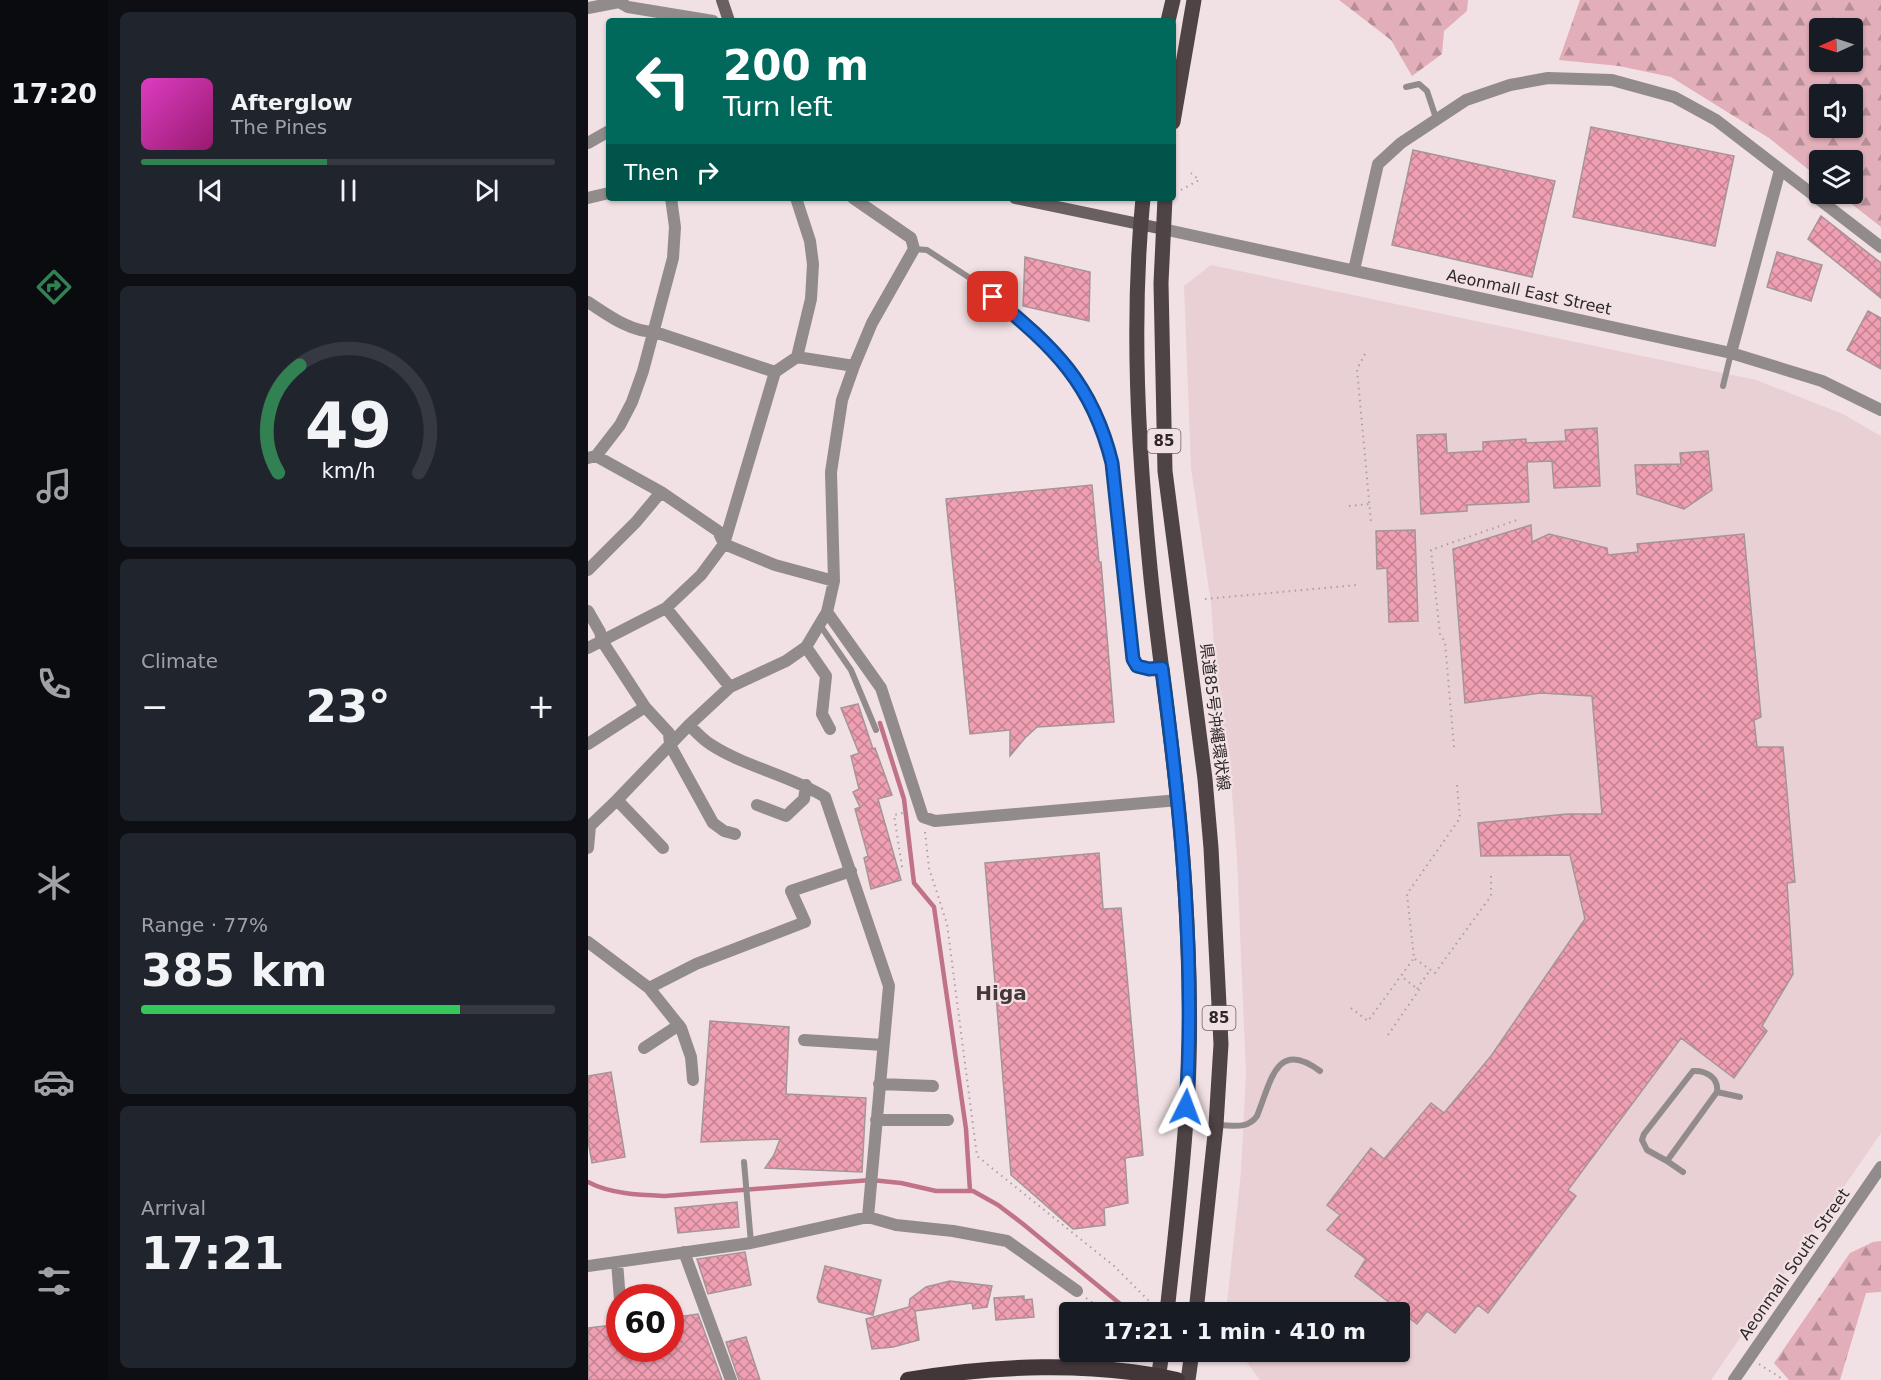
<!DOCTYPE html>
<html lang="en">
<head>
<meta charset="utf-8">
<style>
	:root { --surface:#171b24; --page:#20242c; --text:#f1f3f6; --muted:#9ea1a6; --line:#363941; --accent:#318152 }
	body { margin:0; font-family:"DejaVu Sans","Noto Sans JP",sans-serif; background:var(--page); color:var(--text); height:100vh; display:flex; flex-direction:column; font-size:22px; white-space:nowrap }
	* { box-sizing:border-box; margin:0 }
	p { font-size:20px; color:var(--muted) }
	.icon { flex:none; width:33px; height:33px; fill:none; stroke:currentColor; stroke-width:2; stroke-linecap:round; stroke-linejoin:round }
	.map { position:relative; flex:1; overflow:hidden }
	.drawer { display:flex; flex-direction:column; gap:12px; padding:12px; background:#0d0f14; width:480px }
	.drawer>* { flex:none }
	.hud { position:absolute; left:18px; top:18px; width:570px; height:183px; border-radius:6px; box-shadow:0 2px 4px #0004; background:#00695c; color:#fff; overflow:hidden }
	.needle { width:39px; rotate:267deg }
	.buttons { position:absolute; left:1221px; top:18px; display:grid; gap:12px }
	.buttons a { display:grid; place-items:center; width:54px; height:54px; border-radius:6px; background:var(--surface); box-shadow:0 2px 4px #0004; font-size:30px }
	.speed { position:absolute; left:18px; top:1284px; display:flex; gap:12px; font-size:30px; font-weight:700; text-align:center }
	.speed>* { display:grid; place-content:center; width:78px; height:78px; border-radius:50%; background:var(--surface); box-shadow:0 2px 4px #0004; line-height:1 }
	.speed .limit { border:9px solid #d22; background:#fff; color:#111 }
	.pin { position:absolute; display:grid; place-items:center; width:51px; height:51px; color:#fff; margin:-26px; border-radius:12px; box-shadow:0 3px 9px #0006 }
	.me { position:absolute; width:66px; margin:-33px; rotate:3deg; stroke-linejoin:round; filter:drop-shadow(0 0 4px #0008) }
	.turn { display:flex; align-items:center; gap:21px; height:126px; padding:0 18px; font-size:27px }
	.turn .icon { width:78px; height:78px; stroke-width:2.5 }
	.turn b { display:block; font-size:42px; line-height:51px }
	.then { display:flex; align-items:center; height:57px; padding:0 18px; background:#0003; gap:12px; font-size:22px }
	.big { font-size:45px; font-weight:800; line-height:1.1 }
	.drawer .card { flex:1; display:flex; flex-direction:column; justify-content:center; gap:9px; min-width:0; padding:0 21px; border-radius:9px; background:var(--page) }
	.drawer .dial { align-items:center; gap:0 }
	.dial svg { height:156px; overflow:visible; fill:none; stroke:var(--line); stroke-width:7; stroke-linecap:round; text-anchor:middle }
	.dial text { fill:var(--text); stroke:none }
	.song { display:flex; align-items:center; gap:18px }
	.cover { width:72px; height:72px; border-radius:9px; background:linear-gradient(135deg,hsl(310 70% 55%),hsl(320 70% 35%)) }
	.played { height:6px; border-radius:3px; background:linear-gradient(90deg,var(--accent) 45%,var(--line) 45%) }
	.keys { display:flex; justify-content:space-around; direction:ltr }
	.heat { display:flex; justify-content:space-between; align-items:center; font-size:33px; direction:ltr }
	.charge { height:9px; border-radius:4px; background:linear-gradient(90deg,#34c759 77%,var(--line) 0) }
	.trip { position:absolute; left:471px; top:1302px; width:351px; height:60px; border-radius:6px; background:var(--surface); box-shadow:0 2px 4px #0004; font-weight:800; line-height:60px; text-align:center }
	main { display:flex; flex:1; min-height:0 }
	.tabs { display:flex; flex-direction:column; width:108px; justify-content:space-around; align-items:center; background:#090b0e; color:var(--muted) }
	.tabs .icon { width:42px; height:42px }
	.tabs .active { color:var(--accent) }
	.tabs b { font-size:27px; color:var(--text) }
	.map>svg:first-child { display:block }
</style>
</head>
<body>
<main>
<nav class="tabs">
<b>17:20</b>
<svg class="icon active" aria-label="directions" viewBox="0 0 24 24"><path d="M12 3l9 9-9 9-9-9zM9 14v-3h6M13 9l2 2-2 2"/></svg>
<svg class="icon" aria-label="music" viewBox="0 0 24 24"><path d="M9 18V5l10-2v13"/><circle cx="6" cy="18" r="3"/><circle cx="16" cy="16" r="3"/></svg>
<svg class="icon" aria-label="phone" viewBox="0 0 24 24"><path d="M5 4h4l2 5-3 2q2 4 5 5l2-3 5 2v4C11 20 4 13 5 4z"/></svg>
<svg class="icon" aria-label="climate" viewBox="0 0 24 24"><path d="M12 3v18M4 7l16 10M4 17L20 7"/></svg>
<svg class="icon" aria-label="car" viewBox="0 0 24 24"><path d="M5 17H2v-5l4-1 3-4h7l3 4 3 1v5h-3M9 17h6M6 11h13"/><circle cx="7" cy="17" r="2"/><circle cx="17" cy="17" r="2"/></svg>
<svg class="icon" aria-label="filters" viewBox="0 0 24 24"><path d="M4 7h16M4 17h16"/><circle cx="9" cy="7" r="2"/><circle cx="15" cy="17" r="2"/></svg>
</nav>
<section class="drawer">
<div class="card">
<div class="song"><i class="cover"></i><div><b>Afterglow</b><p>The Pines</p></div></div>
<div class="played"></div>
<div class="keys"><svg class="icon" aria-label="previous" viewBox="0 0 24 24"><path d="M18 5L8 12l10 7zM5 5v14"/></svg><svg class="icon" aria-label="pause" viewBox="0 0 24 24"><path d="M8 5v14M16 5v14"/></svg><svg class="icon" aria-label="next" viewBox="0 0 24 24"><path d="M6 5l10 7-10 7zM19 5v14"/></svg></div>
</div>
<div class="card dial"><svg viewBox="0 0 100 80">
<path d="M14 69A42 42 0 1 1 86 69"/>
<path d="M14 69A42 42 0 0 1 25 14" stroke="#318152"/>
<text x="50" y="56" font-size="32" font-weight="700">49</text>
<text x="50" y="72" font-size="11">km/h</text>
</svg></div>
<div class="card"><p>Climate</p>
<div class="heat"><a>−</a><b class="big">23°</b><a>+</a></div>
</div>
<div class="card"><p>Range · 77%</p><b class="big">385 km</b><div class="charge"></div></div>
<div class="card"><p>Arrival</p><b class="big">17:21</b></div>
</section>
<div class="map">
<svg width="1293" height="1380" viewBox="0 0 1293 1380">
	<defs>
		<pattern id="forest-firs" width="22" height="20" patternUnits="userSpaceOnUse" patternTransform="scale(1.5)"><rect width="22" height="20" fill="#e1aeb9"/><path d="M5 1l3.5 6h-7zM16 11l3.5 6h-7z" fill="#b78e96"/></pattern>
		<pattern id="building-cross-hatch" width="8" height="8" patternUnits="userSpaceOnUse" patternTransform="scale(1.5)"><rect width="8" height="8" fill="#f09fb2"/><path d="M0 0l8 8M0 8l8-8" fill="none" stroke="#c38291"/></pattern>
	</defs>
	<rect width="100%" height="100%" fill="#f2e1e4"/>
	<path fill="#e9d0d5" d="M623 265 1168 380 1255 414 1293 436V1133L1123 1380H672L651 1352H812V1312H638L653 1172 658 1073 649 859 640 742 633 744 623 603 603 468 596 286Z"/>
	<path fill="url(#forest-firs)" fill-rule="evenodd" d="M751 0H880L879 11 856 31 854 54 824 76 803 40Z
		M992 0H1293V227L1251 194H1264V160H1232L1231 178 1181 138 1083 77 1031 66 971 60ZM1232 28H1264V62H1232ZM1232 94H1264V128H1232Z
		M1293 1241V1292L1278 1293 1252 1380H1201L1186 1363 1262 1253 1285 1242Z"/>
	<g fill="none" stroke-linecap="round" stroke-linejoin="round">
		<path stroke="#c07386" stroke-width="4.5" d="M292 723 316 799 326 883 346 907 378 1129 382 1191
			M0 1182C22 1194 52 1195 77 1196L283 1180 313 1183 348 1191H385L410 1205 435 1224 542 1312"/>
	</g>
	<path fill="url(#building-cross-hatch)" stroke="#a59598" stroke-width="1.5" d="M1003 127 1146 156 1127 246 985 217Z
		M825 150 967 181 944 277 804 245Z
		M1233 216 1293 263V298L1220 239Z
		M1189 252 1234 265 1223 301 1179 287Z
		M437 257 502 272 501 321 435 306Z
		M1280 311 1293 318V369L1259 350Z
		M1009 428 1012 486 966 488 964 461 939 462 941 502 879 505V511L833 514 829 435 858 434 859 453 895 451V442L938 439V443L978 441 977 430Z
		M1120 451 1124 490 1096 509 1049 494 1047 465 1093 464 1092 453Z
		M504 485 511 562H513L526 722 449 727 437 738 422 756V730L382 734 358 499Z
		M943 525 944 542 961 534 1019 548 1020 555 1050 552 1049 544 1156 534 1173 717 1166 720 1169 747H1195L1207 882 1199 883 1205 974 1174 1026 1179 1031 1146 1078 1093 1038 980 1190 988 1196 900 1313 890 1305 867 1333 839 1311 829 1324 767 1276 778 1259 739 1230 752 1215 739 1205 783 1148 796 1159 843 1103 856 1113 903 1056 997 919 982 855 893 856 890 823 979 814H1014L1004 696 953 693 877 703 865 549Z
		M827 530 830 621 801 622 799 568 789 569 788 531Z
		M270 704 285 749 287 748 304 795 290 799 313 880 283 889 276 858 280 856 267 809 272 807 265 792 271 789 263 756 271 753 253 708Z
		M511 853 515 909 533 908 555 1155 537 1158 540 1203 516 1208 517 1225 485 1229 423 1175 397 863Z
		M122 1021 201 1027 198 1094 278 1098 274 1172 177 1168 186 1155 192 1139 113 1142Z
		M23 1072 37 1157 4 1163 0 1141V1076Z
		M149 1202 151 1227 90 1233 87 1208Z
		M157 1252 163 1285 120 1294 109 1259Z
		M237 1266 293 1280 285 1315 231 1302 229 1298Z
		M362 1281 404 1286 399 1307 385 1309 384 1303 327 1311 331 1340 305 1347 284 1349 278 1319 321 1307 322 1299 338 1287Z
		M436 1296V1300L444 1299 446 1317 408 1320 406 1298Z
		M110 1314 134 1380H0V1328L32 1324V1348H82V1318Z
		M158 1337 172 1380H151L138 1342Z"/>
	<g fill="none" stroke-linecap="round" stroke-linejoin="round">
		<path stroke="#ac9fa1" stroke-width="2" stroke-dasharray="1.5 4.5" stroke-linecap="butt" d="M593 190 611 180 603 173
			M777 354 769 369 783 522
			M761 506 781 504
			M617 599 769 585
			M866 747 857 642 852 634 843 550 929 520
			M337 832 341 868 359 924 389 1156 526 1266 564 1304
			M314 867 306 815 319 812
			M827 959 847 973 903 896V875
			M829 989 842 970
			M763 1008 780 1021 826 958 819 894 872 818 869 785
			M800 1035 831 990 813 976
			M498 1298 512 1308 514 1312
			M1171 1364 1196 1380"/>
		<path stroke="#928b8c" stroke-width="6" d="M818 87 831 84 839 91 848 118
			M326 249 339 250 391 284 463 348 492 383 518 439 524 463 545 659 549 666 561 669 574 668
			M1135 386 1143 353
			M232 625 263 670 288 730
			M1105 1071C1118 1070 1131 1078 1129 1092L1079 1161 1059 1150 1054 1140 1056 1134Z
			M1129 1092 1152 1097
			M629 1125C645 1125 659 1130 669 1116 683 1082 688 1038 732 1071
			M1079 1161 1095 1172
			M156 1162 163 1243"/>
		<path stroke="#928b8c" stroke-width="12" d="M0 8 31 2 40 7 125 21
			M0 143 21 131
			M0 198 21 193
			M0 302C20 315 42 332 67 332L187 372
			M1143 353 1192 170
			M209 357 266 366
			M8 456 32 425 44 402 55 371 85 258 87 227 83 198
			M0 458 8 456 73 492 130 531 136 544 187 565 246 581
			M0 570 48 522 73 492
			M78 608 142 687
			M0 611 12 632 14 641 57 707 81 733 82 745 125 823 136 831 147 834
			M239 612 293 688 335 817 347 821 591 800
			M218 647 238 676 234 714 242 729
			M0 648 78 608 113 575 136 544 187 372 209 357 223 299 225 264 222 241 208 198
			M101 725C107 731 114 739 122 744 157 767 201 775 237 797L301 986 280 1217
			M0 744 57 707
			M29 800 75 848
			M169 805 198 816 216 799 218 785
			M0 848 2 826 29 800 101 725 142 687 198 661 218 647 239 612 246 581 243 472 254 400 266 366 284 323 326 249 323 238 265 198
			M0 942 61 988
			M216 1040 295 1045
			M56 1048 91 1025
			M105 1080 103 1057 93 1028 61 988 108 964 217 922 203 891 263 871
			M291 1084 345 1086
			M288 1120H360
			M96 1252 143 1380
			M29 1262 32 1300
			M0 1266 163 1243 280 1217 308 1225 365 1231 419 1241 489 1291"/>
		<path stroke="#928b8c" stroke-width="12" d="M575 229 1143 353 1234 381 1293 410
			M766 270 790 164 813 143 878 100 922 85 960 78 1024 80 1086 97 1128 120 1293 247
			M1146 1380 1293 1167"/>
		<path stroke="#6a6062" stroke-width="12" d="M134 0 141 21
			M427 198 575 229"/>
		<path stroke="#4e4345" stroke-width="15" d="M580 21 585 0
			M585 122 606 0
			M555 198C543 321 550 446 562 568 571 661 587 754 594 847 600 925 604 1010 600 1089 596 1164 587 1238 579 1312
			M577 198 573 283 577 471 617 779 623 848 633 1044 628 1125 608 1312
			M570 1380 574 1352
			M600 1380 604 1352"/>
		<path stroke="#423639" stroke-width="16" d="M320 1380C405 1365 505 1361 589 1380"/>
	</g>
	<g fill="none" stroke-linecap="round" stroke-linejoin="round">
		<g stroke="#114b97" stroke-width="15">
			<path id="route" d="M405 297C466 348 504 382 524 463L545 659 549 666 561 669 574 668C593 813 608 960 598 1107"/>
		</g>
		<use href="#route" stroke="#1a73e8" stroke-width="10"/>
	</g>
	<g text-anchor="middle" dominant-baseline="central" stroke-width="4.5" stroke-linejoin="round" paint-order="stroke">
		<g fill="#f2e1e4" stroke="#696061" stroke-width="1.5">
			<rect x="559.5" y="429" width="33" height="24" rx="4.5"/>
			<rect x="614.5" y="1006" width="33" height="24" rx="4.5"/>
		</g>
		<g font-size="15" font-weight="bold" fill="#2e2829">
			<text x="576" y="441">85</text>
			<text x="631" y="1018">85</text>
		</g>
		<g font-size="16" fill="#2e2829" stroke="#f2e1e4">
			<text transform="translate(941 292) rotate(12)">Aeonmall East Street</text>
			<text transform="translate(627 717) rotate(83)">県道85号沖縄環状線</text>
			<text transform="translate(1206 1264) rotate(-55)">Aeonmall South Street</text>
		</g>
		<g font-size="20" font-weight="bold" fill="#443639" stroke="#f2e1e4">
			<text x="413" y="993">Higa</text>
		</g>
	</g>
</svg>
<div class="buttons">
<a><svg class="needle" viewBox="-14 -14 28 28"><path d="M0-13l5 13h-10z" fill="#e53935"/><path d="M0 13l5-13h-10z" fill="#9ea1a6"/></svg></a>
<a><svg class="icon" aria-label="sound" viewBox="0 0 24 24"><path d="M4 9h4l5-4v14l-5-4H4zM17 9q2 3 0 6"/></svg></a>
<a><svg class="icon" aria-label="layers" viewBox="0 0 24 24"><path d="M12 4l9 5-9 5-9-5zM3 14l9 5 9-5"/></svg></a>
</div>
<div class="speed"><div class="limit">60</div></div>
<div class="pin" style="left:405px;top:297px;background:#d93025"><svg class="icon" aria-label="arrive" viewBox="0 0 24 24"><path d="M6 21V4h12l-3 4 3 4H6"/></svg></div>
<svg class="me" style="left:598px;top:1107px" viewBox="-20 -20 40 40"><path d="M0-17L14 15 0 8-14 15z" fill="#1a73e8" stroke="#fff" stroke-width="4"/></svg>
<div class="trip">17:21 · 1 min · 410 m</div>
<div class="hud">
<div class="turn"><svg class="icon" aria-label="left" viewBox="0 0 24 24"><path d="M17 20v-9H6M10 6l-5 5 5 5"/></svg><div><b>200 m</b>Turn left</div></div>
<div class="then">Then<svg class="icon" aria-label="right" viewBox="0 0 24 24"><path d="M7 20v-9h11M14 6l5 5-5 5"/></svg></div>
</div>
</div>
</main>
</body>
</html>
